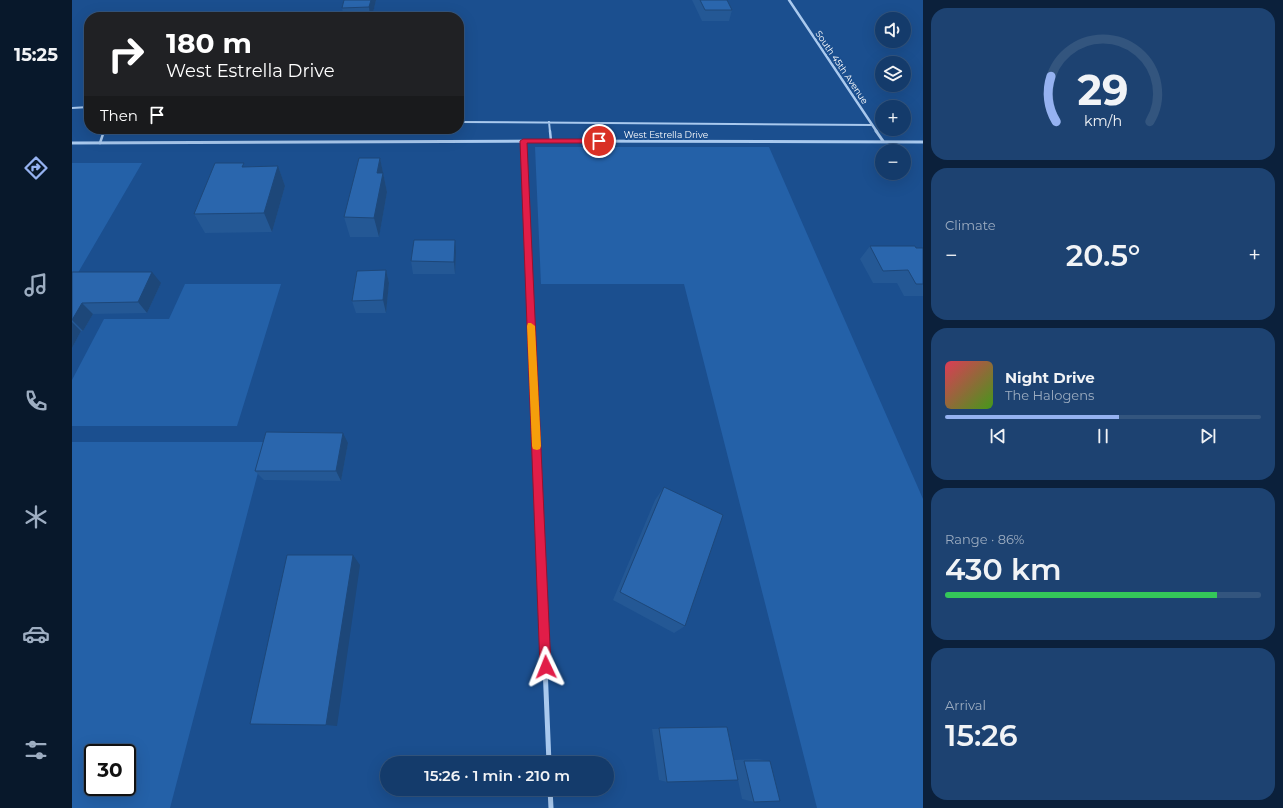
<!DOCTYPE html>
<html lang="en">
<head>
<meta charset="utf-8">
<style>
	:root { --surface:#143b6b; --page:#1d4271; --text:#f1f3f6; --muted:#9dadc1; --line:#33557e; --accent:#95b2f1 }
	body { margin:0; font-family:Montserrat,sans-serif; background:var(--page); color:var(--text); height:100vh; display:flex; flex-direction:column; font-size:15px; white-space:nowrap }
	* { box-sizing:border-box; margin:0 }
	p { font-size:13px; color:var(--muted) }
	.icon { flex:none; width:22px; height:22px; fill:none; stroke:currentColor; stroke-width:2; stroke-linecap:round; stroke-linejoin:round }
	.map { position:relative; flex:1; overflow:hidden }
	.sheet { display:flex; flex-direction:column; gap:8px; padding:8px; background:#0b203b; width:360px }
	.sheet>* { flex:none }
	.top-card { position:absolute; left:12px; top:12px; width:380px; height:122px; border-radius:16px; box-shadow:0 4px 16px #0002,0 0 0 1px var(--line); background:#202124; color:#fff; overflow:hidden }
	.buttons { position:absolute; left:803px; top:12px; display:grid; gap:8px }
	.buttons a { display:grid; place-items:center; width:36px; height:36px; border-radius:50%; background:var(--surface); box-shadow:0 4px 16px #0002,0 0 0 1px var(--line); font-size:20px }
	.speed { position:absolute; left:12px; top:744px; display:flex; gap:8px; font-size:20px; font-weight:700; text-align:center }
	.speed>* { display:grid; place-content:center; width:52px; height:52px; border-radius:50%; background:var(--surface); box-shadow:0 4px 16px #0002,0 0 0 1px var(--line); line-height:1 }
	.speed .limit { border:2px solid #111; border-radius:6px; background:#fff; color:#111 }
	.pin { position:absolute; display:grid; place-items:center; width:34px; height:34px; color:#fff; margin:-17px; border:2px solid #fff; border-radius:50%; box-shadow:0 1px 4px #0007 }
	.me { position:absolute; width:44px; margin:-22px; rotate:358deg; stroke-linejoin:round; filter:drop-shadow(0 0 3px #0008) }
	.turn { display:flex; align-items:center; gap:14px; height:84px; padding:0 16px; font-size:18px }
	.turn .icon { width:52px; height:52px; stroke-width:2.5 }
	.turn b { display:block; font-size:28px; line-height:34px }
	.then { display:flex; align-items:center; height:38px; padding:0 16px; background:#0003; gap:8px; font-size:15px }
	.big { font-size:30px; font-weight:600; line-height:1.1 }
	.sheet .card { flex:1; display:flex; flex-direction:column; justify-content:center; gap:6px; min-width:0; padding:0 14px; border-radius:16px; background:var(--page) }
	.sheet .dial { align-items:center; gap:0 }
	.dial svg { height:104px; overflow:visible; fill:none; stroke:var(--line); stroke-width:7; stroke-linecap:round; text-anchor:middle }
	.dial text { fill:var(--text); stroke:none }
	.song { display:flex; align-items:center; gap:12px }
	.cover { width:48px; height:48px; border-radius:6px; background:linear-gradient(135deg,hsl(350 70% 55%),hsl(100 70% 35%)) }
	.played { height:4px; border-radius:2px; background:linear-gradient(90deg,var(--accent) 55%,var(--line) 55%) }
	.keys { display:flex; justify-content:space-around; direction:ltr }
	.heat { display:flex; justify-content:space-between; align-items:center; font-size:22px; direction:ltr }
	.charge { height:6px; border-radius:3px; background:linear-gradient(90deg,#34c759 86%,var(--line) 0) }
	.trip { position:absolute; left:308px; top:756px; width:234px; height:40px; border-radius:20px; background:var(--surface); box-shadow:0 4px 16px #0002,0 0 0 1px var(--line); font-weight:600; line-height:40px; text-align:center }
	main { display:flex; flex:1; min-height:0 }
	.menu { display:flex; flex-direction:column; width:72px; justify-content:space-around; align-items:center; background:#08182b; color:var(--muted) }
	.menu .icon { width:28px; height:28px }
	.menu .current { color:var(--accent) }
	.menu b { font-size:18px; color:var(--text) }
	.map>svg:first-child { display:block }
</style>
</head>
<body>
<main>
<nav class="menu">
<b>15:25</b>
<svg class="icon current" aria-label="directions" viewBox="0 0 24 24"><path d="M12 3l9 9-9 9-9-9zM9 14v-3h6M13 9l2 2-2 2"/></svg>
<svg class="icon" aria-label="music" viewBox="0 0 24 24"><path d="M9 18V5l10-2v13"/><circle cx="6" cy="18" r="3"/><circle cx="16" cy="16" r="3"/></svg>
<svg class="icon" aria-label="phone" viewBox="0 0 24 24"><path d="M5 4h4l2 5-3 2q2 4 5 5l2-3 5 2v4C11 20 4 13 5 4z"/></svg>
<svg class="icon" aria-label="climate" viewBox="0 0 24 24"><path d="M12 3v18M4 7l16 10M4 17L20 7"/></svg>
<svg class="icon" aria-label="car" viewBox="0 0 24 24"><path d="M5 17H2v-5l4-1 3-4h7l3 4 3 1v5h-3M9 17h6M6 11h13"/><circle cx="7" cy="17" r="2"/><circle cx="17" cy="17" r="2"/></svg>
<svg class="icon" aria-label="filters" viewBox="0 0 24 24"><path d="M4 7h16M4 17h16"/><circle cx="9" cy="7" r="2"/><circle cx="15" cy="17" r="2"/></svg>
</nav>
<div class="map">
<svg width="851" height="808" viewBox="0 0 851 808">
	<rect width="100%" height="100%" fill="#1b4f8f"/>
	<path fill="#2461a8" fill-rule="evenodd" d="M463 147H697L851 499V808H745L612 284H469Z
		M0 163H70L0 283Z
		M113 284H209L165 426H0V380L32 319H97Z
		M0 442H194L98 808H0ZM21 753H55V787H21Z"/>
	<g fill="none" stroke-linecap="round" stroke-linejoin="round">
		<path stroke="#a9c9ee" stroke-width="2" d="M0 108 17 107
			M387 122 800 125
			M477 122 478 132
			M32 132 33 129"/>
		<path stroke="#a9c9ee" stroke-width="2.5" d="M478 131 479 141
			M28 143 32 131"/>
		<path stroke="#a9c9ee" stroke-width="2.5" d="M717 0 805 132"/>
		<path stroke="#a9c9ee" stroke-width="3" d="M804 131 811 141
			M451 141 458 302
			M0 143 479 141 851 142"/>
		<path stroke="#a9c9ee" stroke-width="4" d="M458 301 467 522"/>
		<path stroke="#a9c9ee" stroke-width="5" d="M467 521 477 763
			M478 789 479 808"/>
	</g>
	<path fill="#245895" d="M272 0H304L300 17H272L270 8Z
		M620 0H655L660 10 657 21H630Z
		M308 158 315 192 307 237H278L272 217Z
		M206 166 213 186 200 232 133 233 122 214 173 167Z
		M798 246 851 248V296H832L825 283H801L788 259Z
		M384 253 383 274H341L339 261Z
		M314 270 317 283 314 313H284L280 301Z
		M0 272 89 283 75 313 21 314 11 331H9L0 348Z
		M276 443 269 481 192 480 183 471Z
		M592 487 613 626 602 633 541 600 583 500Z
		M655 727 662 760 685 759 698 761 682 802 670 799 666 780 595 782 587 780 580 729Z"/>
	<path fill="#1d4779" d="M299 0H304L300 17H298L297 7Z
		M308 158 315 192 307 237 302 218 305 173Z
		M206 166 213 186 200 232 192 213Z
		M383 240 384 253 383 274 382 262Z
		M314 270 317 283 314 313 311 300Z
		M80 272 89 283 75 313 66 302Z
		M10 303 21 314 11 331 0 320Z
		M0 322 9 331 0 348Z
		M271 433 276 443 269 481 264 471Z
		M281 555 288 565 265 726 254 725Z"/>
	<path fill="#2a66ad" stroke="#1d4779" d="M272 0H299L297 7 270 8Z
		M628 0H655L660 10H633Z
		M287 158H308L305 173H311L302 218 272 217Z
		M143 163H172L170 167 206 166 192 213 122 214Z
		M342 240H383L382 262 339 261Z
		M798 246H843L844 248H851V284H844L836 270 811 271Z
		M314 270 311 300 280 301 285 271Z
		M0 272H80L66 302 10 303 0 320Z
		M194 432 271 433 264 471H183Z
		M592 487 651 515 613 626 548 592Z
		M215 555H281L254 725 178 724Z
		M655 727 666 780 595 782 587 728Z
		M672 761H698L708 801 682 802Z"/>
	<path fill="#e11d48" stroke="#92132f" d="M451 139H527L530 141 527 143H455L479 667 478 671 474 673 469 671 468 667 448 141Z"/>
	<path fill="#f59e0b" d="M456 323H459L463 326 469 446 468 449 465 450 461 449 460 446 455 326Z"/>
	<g text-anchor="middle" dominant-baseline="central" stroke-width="4" stroke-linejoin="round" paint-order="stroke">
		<g font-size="9" fill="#fff" stroke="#1b4f8f">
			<text transform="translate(770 67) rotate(56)">South 45th Avenue</text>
			<text x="594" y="134">West Estrella Drive</text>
		</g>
	</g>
</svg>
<div class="buttons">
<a><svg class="icon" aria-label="sound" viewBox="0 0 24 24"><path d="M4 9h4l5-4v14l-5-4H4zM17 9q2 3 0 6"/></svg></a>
<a><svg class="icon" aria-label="layers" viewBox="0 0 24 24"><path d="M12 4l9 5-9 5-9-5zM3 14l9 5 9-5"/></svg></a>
<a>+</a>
<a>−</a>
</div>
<div class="speed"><div class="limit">30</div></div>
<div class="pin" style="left:527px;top:141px;background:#d93025"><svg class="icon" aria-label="arrive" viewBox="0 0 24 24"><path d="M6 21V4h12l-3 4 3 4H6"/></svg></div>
<svg class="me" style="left:474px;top:667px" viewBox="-20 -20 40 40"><path d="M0-17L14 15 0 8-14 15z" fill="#e11d48" stroke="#fff" stroke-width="4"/></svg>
<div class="trip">15:26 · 1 min · 210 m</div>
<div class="top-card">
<div class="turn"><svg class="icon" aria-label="right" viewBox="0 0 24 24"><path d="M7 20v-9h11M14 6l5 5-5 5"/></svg><div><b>180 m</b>West Estrella Drive</div></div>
<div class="then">Then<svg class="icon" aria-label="arrive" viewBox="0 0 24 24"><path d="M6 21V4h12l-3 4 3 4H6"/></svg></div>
</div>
</div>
<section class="sheet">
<div class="card dial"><svg viewBox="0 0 100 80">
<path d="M14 69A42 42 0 1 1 86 69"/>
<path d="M14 69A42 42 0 0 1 10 34" stroke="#95b2f1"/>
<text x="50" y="56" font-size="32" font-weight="700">29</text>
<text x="50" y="72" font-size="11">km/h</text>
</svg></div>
<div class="card"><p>Climate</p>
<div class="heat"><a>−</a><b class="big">20.5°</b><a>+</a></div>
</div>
<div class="card">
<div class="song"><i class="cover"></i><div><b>Night Drive</b><p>The Halogens</p></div></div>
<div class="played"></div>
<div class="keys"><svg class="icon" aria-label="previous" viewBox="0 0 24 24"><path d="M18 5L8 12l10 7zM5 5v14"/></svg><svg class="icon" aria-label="pause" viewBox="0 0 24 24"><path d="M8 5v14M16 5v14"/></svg><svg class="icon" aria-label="next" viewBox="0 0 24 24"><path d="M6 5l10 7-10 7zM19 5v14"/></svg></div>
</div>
<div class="card"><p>Range · 86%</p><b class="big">430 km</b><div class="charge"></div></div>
<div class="card"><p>Arrival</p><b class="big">15:26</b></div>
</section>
</main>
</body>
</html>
